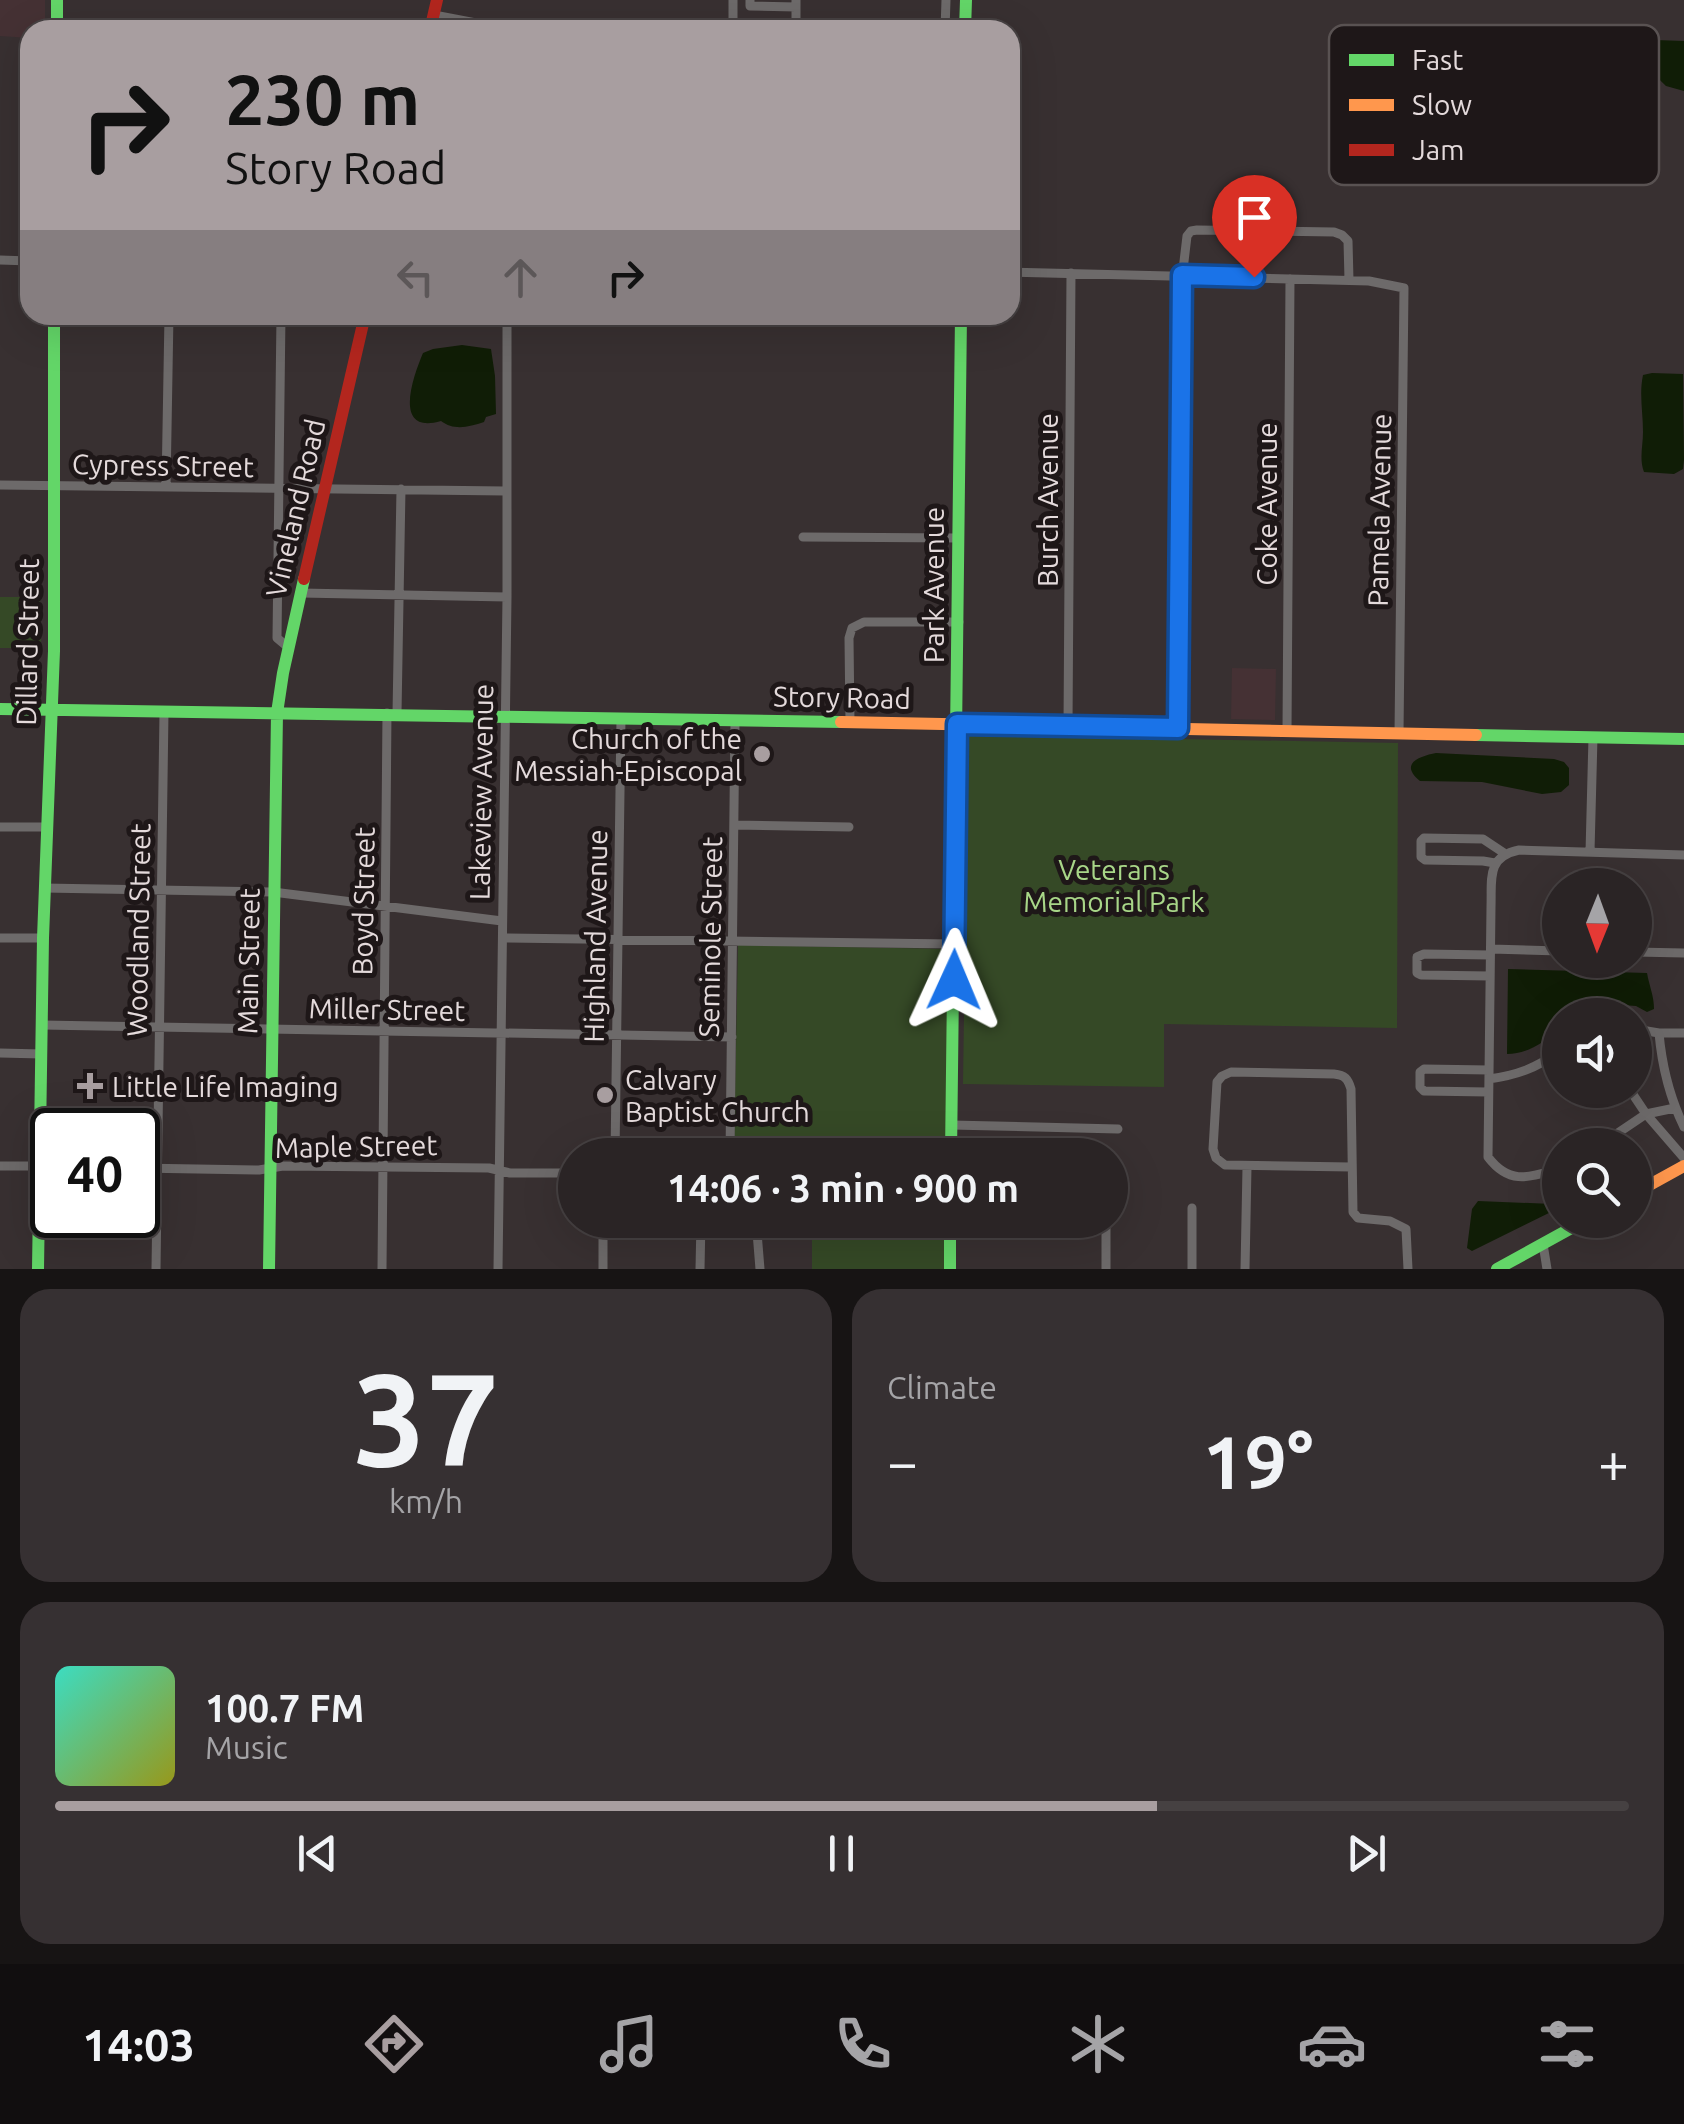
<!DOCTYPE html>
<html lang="en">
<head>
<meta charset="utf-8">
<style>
	:root { --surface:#2a2425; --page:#363032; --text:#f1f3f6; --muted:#a5a4a7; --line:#464142; --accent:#a89ea0 }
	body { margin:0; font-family:Ubuntu,sans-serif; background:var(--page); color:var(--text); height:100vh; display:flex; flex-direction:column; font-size:38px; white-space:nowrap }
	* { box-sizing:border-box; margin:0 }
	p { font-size:32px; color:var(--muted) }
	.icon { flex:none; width:55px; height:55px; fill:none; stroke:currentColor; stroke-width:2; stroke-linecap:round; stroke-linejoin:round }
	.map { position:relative; height:1269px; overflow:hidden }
	.side { display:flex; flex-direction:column; gap:20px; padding:20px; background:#171414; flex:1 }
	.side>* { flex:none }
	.top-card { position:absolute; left:20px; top:20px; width:1000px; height:305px; border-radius:30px; box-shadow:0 10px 40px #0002,0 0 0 2px var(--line); background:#a89ea0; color:#111; overflow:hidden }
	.needle { width:65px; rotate:181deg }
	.controls { position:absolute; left:1542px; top:868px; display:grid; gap:20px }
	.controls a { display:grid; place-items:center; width:110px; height:110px; border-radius:50%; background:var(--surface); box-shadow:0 10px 40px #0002,0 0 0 2px var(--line); font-size:50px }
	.speed { position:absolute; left:30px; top:1108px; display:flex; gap:20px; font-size:50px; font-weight:700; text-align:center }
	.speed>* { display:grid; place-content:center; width:130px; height:130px; border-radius:50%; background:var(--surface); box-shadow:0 10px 40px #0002,0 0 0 2px var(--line); line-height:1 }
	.speed .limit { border:5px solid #111; border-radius:15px; background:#fff; color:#111 }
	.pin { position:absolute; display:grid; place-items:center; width:85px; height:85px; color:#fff; margin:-102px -42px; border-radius:50% 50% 50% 0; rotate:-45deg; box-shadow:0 0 10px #0007 }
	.pin .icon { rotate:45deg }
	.me { position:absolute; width:110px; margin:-55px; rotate:1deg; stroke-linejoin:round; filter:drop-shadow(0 0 8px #0008) }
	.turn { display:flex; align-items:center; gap:35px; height:210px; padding:0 40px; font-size:45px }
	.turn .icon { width:130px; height:130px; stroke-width:2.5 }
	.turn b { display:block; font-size:70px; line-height:85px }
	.lanes { display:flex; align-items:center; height:95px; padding:0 40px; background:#0003; justify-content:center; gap:50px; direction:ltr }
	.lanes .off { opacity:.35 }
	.big { font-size:75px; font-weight:700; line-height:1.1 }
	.side .card { flex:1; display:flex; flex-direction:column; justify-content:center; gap:15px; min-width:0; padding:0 35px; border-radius:30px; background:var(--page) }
	.side .dial { align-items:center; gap:0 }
	.dial b { font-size:130px; line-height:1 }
	.song { display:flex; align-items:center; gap:30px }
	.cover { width:120px; height:120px; border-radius:15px; background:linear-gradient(135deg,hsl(170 70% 55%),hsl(60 70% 35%)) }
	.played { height:10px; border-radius:5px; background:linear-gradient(90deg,var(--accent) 70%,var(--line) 70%) }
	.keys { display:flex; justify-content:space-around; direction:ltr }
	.heat { display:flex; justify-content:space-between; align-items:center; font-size:55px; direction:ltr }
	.side .tiles { flex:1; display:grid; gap:20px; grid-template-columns:1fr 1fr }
	.card:last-child { grid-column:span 2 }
	.trip { position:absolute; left:558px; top:1138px; width:570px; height:100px; border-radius:50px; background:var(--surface); box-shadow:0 10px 40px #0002,0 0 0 2px var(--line); font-weight:700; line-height:100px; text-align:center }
	.menu { display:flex; height:160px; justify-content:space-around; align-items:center; background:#110e0f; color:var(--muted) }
	.menu .icon { width:70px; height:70px }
	.menu .active { color:var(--accent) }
	.menu b { font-size:45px; color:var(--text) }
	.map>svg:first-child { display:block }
</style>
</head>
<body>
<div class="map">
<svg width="1684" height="1269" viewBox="0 0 1684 1269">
	<rect width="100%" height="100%" fill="#383031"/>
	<path fill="#453134" d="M0 0H45V30H30V38L0 36Z
		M1232 668 1276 669 1275 720 1231 719Z"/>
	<path fill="#354926" d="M0 597H40L41 648H0Z
		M968 735 1398 743 1397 1028 1164 1024V1087L963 1084Z
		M738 945 948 949 946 1155H734Z
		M812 1220H945L944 1269H812Z"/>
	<path fill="#101d06" d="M1655 40 1684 41V91L1666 86 1624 45Z
		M462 345 491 349 495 376 496 414 486 417 484 422C469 427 454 431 441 421 392 435 413 377 423 353L433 349Z
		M1652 373 1683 374 1684 460 1683 469 1674 474 1644 472C1639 459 1643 446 1643 432 1643 412 1639 394 1643 375Z
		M1436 753 1554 759 1564 762 1569 768V785L1561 792 1542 794 1482 782 1420 781C1398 763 1421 756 1436 753Z
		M1508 969 1647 973C1649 985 1654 996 1654 1009L1647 1012 1636 1006 1622 1005 1583 1015H1560V1029C1544 1042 1528 1054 1507 1054Z
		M1478 1201 1552 1204 1555 1210 1472 1251 1467 1248 1472 1209Z"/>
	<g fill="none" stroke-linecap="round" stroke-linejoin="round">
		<path stroke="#6d6a6a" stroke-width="9" d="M733 0V30
			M750 0V6L796 7
			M796 0V30
			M434 15 502 28 536 30
			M875 30H891
			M945 30 946 0
			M0 260 30 261
			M1010 272 1369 281 1404 288 1399 733
			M281 315 277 638 289 648
			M0 485 505 491
			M166 487 169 315
			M803 537 958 538
			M301 593 507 597
			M397 713 401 489
			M850 722 849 638 852 628 864 622H959
			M1068 726 1071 273
			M1178 728 1181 287 1187 236 1191 231 1197 230 1334 232 1342 235 1348 241 1349 280
			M1287 731 1290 279
			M734 825 849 827
			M0 827H47
			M1590 852 1593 737
			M1495 863 1483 861 1425 860 1421 857V841L1424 838 1483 839 1504 853
			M44 888 273 892 502 921
			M0 938H43
			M503 938 954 944
			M1491 949 1560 951
			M1635 952 1684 953
			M1490 976 1421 975 1417 973V957L1424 954 1490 955
			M42 1025 732 1037
			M1635 1029 1659 1033H1684
			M1659 1033C1662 1067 1669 1096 1684 1127
			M0 1053 42 1054
			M1489 1079C1518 1075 1536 1068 1560 1051
			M1630 1090 1646 1114 1684 1158
			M1488 1092 1424 1091 1420 1087V1072L1424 1069 1489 1070
			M951 1125 1118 1129
			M1600 1145 1646 1114 1675 1108
			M615 1155 621 718
			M730 1155 735 720
			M0 1166H52
			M1351 1167 1225 1165 1216 1158 1213 1149 1217 1082 1222 1076 1231 1072 1334 1074C1345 1075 1348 1079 1351 1089L1353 1212 1358 1218 1390 1221 1406 1229 1408 1269
			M138 1168 259 1170 283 1166 489 1168 510 1173H575
			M1560 1168C1530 1177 1510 1186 1488 1157L1491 907C1492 879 1486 857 1519 850L1684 855
			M756 1220 760 1269
			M1543 1244 1547 1269
			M156 1269 164 712
			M382 1269 387 713
			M498 1269 507 597V315
			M603 1269V1220
			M700 1269 701 1220
			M1106 1269V1226
			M1192 1269V1208
			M1245 1269 1247 1167"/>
		<path stroke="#63d668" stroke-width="12" d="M57 0V30
			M965 30 966 0
			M0 709 841 722
			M1476 735 1684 739
			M951 1155 961 315
			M950 1220V1269
			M38 1269 43 938 54 651V315
			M269 1269 277 713 283 673 304 579
			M1497 1269 1586 1220"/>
		<path stroke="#ff974d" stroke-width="12" d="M841 722 1476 735
			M1635 1193 1684 1166"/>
		<path stroke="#b3261e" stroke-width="12" d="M430 30 437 0
			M304 579 365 315"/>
	</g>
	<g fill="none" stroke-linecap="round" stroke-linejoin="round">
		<g stroke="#114b97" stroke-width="25">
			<path id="route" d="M954 980 957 724 1178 728 1182 275 1254 277"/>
		</g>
		<use href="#route" stroke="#1a73e8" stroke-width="18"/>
	</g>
	<g fill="#a89ea0" stroke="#1e1718" stroke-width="4">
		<circle cx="762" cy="754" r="10"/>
		<path d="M85 1071h10v10h10v10h-10v10h-10v-10h-10v-10h10z"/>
		<circle cx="605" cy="1095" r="10"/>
	</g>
	<g text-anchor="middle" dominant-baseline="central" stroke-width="10" stroke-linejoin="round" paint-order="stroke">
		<g font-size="28" fill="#e4dadb" stroke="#1e1718">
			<text transform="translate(163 465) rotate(1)">Cypress Street</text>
			<text transform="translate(1047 500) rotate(-90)">Burch Avenue</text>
			<text transform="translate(1266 504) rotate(-90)">Coke Avenue</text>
			<text transform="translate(295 508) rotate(-77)">Vineland Road</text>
			<text transform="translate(1379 510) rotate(-89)">Pamela Avenue</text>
			<text transform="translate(933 585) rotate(-90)">Park Avenue</text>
			<text transform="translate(27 642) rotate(-89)">Dillard Street</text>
			<text transform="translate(842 697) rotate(1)">Story Road</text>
			<text transform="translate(481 792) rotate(-89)">Lakeview Avenue</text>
			<text transform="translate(363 901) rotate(-89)">Boyd Street</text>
			<text transform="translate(138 930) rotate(-89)">Woodland Street</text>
			<text transform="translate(595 936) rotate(-89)">Highland Avenue</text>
			<text transform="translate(710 937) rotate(-89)">Seminole Street</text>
			<text transform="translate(248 961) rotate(-89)">Main Street</text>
			<text transform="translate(387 1009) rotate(1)">Miller Street</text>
			<text transform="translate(356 1146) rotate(-1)">Maple Street</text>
		</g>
		<g font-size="28" fill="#e4dadb" stroke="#1e1718" text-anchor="start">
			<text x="742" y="738" text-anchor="end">Church of the<tspan x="742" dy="32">Messiah-Episcopal</tspan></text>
			<text x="625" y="1079">Calvary<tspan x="625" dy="32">Baptist Church</tspan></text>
			<text x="112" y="1086">Little Life Imaging</text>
		</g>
		<g font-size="28" fill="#a8d688" stroke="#1e1718">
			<text x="1114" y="869">Veterans<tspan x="1114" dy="32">Memorial Park</tspan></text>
		</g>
	</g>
	<rect x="1329" y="25" width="330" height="160" rx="15" fill="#1e1718" stroke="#595252" stroke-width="2.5"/>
	<rect x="1349" y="54" width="45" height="12" fill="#63d668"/>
	<rect x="1349" y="99" width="45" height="12" fill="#ff974d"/>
	<rect x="1349" y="144" width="45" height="12" fill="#b3261e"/>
	<g font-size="28" fill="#e4dadb">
		<text x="1412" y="70">Fast</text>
		<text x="1412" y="115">Slow</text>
		<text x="1412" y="160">Jam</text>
	</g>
</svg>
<div class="controls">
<a><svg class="needle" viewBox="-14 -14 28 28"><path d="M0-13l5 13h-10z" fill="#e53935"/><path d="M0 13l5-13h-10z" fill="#a5a4a7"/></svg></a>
<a><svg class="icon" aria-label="sound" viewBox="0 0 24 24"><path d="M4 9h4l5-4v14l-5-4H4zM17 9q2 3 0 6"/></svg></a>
<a><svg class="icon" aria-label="search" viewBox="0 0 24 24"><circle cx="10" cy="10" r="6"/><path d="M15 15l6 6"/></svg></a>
</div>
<div class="speed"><div class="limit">40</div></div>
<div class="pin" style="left:1254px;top:277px;background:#d93025"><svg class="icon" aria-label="arrive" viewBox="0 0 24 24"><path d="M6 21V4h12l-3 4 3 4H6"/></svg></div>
<svg class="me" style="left:954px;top:980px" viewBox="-20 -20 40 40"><path d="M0-17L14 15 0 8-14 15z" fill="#1a73e8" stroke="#fff" stroke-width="4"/></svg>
<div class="trip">14:06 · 3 min · 900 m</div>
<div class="top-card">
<div class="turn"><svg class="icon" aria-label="right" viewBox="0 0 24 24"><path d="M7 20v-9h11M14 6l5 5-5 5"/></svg><div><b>230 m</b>Story Road</div></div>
<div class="lanes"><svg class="icon off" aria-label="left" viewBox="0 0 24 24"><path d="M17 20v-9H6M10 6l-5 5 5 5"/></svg><svg class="icon off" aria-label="ahead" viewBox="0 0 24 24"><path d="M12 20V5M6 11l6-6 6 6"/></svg><svg class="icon" aria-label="right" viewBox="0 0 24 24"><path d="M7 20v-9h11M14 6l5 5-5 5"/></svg></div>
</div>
</div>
<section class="side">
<div class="tiles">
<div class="card dial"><b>37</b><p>km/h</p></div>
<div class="card"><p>Climate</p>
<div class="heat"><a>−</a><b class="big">19°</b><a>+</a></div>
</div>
<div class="card">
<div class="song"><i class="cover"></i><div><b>100.7 FM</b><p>Music</p></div></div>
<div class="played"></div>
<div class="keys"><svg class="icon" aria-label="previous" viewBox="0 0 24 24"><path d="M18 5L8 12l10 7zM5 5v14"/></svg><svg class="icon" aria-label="pause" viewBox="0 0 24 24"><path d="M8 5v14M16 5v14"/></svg><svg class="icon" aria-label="next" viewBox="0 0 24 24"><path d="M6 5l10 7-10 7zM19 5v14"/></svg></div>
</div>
</div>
</section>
<nav class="menu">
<b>14:03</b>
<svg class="icon active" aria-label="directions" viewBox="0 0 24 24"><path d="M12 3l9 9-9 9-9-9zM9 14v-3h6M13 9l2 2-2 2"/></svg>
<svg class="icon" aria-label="music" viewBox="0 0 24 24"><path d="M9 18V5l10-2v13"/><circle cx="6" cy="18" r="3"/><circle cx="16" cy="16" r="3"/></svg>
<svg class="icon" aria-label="phone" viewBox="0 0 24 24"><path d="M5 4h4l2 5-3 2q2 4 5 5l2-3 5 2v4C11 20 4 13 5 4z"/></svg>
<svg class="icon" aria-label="climate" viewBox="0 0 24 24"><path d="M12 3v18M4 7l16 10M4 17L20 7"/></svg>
<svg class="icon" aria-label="car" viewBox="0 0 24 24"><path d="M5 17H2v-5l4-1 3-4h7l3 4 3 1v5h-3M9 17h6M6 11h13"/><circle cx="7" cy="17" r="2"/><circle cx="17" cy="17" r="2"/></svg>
<svg class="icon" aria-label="filters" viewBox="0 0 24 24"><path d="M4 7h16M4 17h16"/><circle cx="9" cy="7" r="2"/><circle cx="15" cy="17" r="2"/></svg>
</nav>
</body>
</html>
